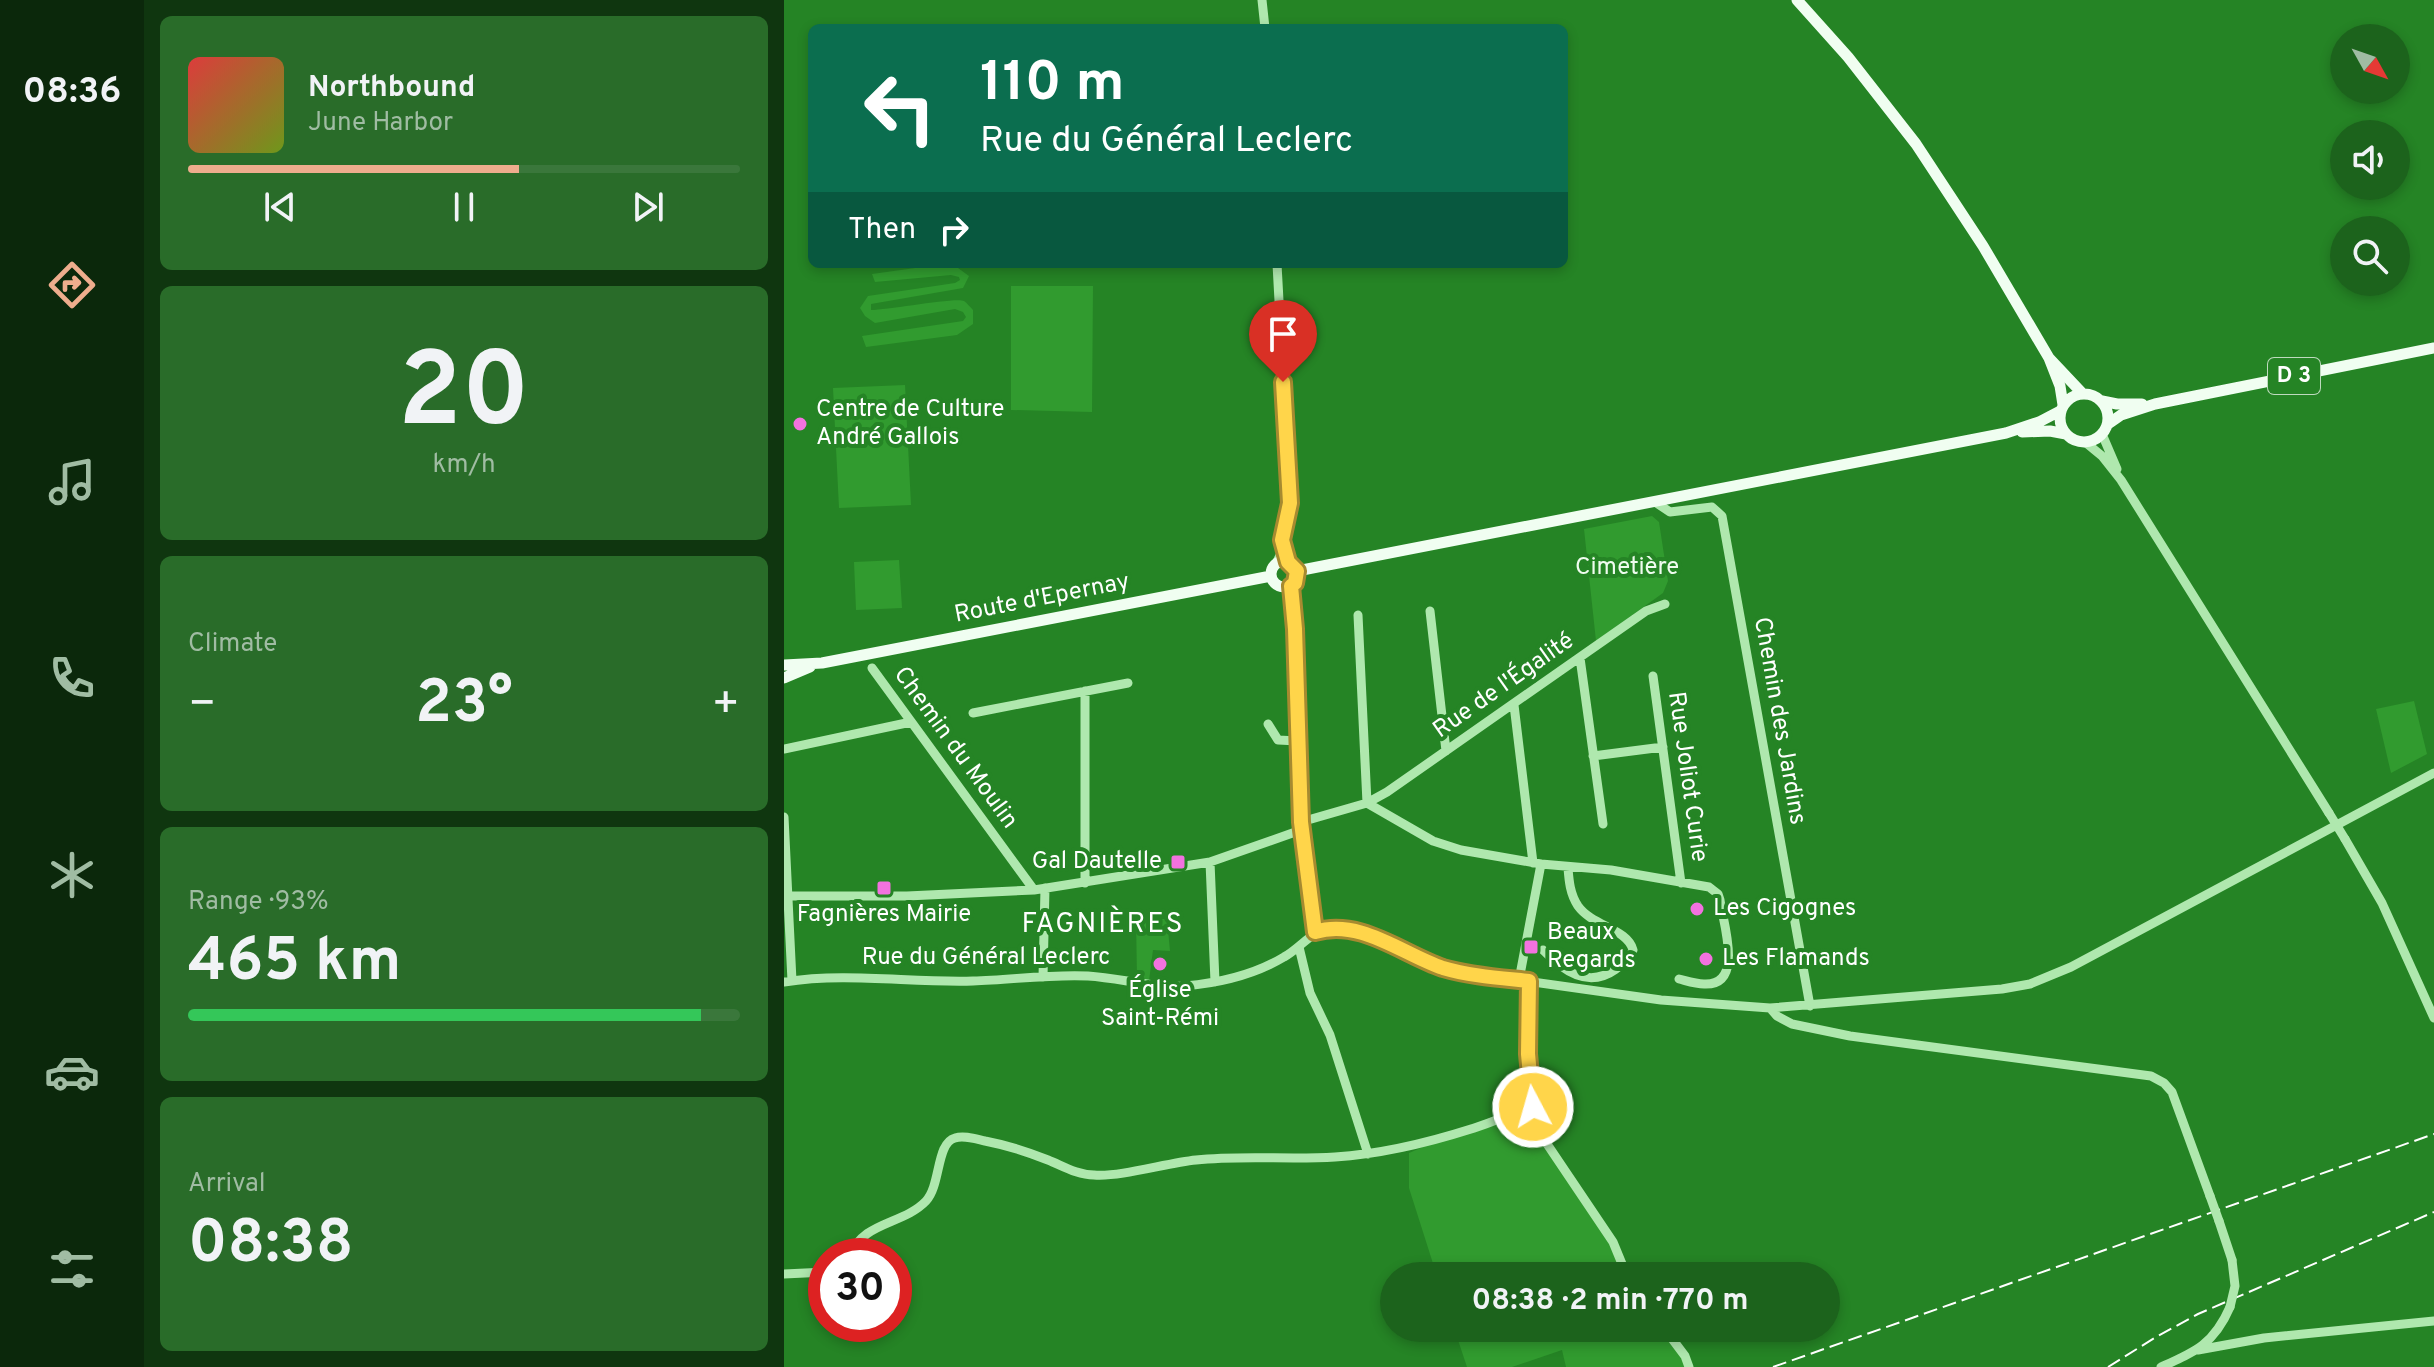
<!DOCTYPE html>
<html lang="en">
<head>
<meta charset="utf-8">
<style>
	:root { --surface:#1c631c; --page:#296c29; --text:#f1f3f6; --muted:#a0bca3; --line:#3a773b; --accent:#eead8d }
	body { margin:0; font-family:Overpass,sans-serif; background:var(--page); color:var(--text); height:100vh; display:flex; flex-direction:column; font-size:30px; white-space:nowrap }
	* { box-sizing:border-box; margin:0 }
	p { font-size:26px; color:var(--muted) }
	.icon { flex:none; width:44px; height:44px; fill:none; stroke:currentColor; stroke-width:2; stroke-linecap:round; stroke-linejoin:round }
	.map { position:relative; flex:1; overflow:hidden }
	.side { display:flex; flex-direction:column; gap:16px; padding:16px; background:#0f360f; width:640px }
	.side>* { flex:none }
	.hud { position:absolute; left:24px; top:24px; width:760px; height:244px; border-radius:12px; box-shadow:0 4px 12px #0003; background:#0b6e4f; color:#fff; overflow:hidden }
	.needle { width:52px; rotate:130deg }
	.controls { position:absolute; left:1546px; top:24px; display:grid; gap:16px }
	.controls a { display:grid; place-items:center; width:80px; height:80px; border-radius:50%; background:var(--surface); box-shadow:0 4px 12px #0003; font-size:40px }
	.speed { position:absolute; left:24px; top:1238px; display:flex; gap:16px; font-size:40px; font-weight:700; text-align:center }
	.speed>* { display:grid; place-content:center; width:104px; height:104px; border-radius:50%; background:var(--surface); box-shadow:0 4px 12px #0003; line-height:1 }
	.speed .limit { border:12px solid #d22; background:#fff; color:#111 }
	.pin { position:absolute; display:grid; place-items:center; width:68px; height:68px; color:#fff; margin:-82px -34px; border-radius:50% 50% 50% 0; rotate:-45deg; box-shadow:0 0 8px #0007 }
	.pin .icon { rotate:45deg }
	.me { position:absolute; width:88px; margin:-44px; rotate:354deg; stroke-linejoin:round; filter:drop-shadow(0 0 6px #0008) }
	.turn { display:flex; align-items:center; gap:28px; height:168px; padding:0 40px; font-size:36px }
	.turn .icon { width:104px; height:104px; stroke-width:2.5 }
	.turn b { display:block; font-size:56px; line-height:68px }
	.then { display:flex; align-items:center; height:76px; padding:0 40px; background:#0003; gap:16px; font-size:30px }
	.big { font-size:60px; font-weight:700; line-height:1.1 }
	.side .widget { flex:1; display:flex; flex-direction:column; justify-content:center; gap:12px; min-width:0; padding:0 28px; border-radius:12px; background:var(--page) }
	.side .dial { align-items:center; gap:0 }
	.dial b { font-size:104px; line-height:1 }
	.song { display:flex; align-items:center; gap:24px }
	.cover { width:96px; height:96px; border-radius:12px; background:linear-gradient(135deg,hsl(0 70% 55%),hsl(80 70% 35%)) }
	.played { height:8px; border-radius:4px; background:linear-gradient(90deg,var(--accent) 60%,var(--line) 60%) }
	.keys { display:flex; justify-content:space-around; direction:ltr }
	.heat { display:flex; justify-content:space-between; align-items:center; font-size:44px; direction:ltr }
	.charge { height:12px; border-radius:6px; background:linear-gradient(90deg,#34c759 93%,var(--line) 0) }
	.trip { position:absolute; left:596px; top:1262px; width:460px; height:80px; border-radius:40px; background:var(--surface); box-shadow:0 4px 12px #0003; font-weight:700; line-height:80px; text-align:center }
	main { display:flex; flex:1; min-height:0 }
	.dock { display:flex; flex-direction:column; width:144px; justify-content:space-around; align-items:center; background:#0b280b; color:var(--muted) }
	.dock .icon { width:56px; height:56px }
	.dock .active { color:var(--accent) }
	.dock b { font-size:36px; color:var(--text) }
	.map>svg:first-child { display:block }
</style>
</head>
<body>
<main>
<nav class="dock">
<b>08:36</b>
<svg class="icon active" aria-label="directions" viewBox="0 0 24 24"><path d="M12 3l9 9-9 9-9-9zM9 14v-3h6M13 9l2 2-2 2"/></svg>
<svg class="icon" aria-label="music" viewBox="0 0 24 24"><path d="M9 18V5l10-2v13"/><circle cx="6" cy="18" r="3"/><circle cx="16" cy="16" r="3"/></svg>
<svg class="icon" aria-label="phone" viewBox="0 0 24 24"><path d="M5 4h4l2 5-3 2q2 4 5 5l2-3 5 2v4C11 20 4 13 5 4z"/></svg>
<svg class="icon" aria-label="climate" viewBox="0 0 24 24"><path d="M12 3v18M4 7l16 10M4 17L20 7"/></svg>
<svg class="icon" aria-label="car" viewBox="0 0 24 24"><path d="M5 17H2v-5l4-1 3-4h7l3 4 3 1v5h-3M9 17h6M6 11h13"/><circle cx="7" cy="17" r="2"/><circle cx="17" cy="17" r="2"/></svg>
<svg class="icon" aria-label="filters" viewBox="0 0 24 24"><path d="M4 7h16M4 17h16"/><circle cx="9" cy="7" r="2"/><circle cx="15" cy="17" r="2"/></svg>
</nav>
<section class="side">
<div class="widget">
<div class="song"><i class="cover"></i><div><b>Northbound</b><p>June Harbor</p></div></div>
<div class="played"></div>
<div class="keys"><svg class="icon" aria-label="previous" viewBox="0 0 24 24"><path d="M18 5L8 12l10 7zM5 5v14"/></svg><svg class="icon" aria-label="pause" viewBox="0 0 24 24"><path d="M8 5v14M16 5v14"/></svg><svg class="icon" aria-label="next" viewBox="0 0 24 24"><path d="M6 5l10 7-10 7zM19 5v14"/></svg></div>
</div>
<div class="widget dial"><b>20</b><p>km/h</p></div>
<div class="widget"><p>Climate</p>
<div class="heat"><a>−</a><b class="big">23°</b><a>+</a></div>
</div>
<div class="widget"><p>Range · 93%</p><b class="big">465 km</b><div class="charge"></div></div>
<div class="widget"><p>Arrival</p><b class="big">08:38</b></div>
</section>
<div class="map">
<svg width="1650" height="1367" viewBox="0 0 1650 1367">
	<rect width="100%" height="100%" fill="#258425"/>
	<path fill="#319b2f" d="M160 264 174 268 185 276 179 288 87 304V310C104 310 172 297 180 301 183 303 186 307 189 310V324L173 335 82 347 78 336 179 321 182 317 179 312 171 309 91 323 81 316 76 308 84 296 171 283 176 280 175 277 167 275 91 282 88 274Z
		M227 286H309L308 412 227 410Z
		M121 385 127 505 55 508 49 388Z
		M868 516 875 522 884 581 879 593 812 641 800 529Z
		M115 560 118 608 72 610 70 562Z
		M1630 701 1643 754 1607 773 1592 709Z
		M352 919H383L386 951 369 950 365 981 353 978Z
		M742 1102 848 1276H653L625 1188V1153Z
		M670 1328H880L908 1367H782L778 1350 728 1367H683Z"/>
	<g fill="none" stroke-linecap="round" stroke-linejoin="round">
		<path stroke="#afe8ae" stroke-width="9" d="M478 0 481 28
			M493 264 506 503 498 534 499 549
			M1318 434 1333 469
			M1301 442 1318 456 1337 480 1545 813
			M871 502 886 512 928 507 938 516 1026 1006
			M492 564 499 549 504 562
			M507 586 511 629 517 822 531 932
			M646 611 662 751
			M574 615 583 803 603 792 862 611 881 604
			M796 658 819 824
			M88 668 250 890
			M869 676 897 883
			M730 705 749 863
			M189 713 344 683
			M484 724 494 740 514 741
			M0 749 127 722
			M809 756 879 747
			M0 817 8 981
			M517 822 583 803 649 841 677 850 757 864 827 870 925 887 934 894 936 900C939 923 961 986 920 984 912 984 903 981 895 979
			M1561 839 1598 903 1650 1018
			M426 862 431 982
			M301 883V691
			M0 896H123L250 890 426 862 517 830
			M515 947 526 993 546 1035 584 1154
			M759 950C779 971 804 989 832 969 840 964 845 959 849 950 844 929 808 926 794 906 786 894 785 881 784 868
			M259 977 261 888
			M735 980 757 864
			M745 981 746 1092 757 1135 829 1242 843 1276
			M0 982C63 972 126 983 189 981 227 980 266 974 304 976 337 978 368 988 401 986 435 983 470 975 500 957 518 947 529 928 551 928 591 928 631 962 671 971L877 1000 986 1008 1218 989 1246 984 1287 967 1650 773
			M986 1008 993 1016 1008 1024 1066 1036 1367 1076 1380 1083 1388 1092 1426 1196
			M1435 1221 1448 1260
			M66 1256C79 1221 119 1225 142 1201 157 1185 152 1143 171 1138 180 1135 192 1139 201 1141 222 1145 244 1152 264 1160 279 1166 293 1175 310 1175 338 1177 382 1163 412 1160 458 1155 505 1160 551 1157 598 1154 643 1143 687 1129 711 1121 735 1115 746 1092
			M0 1274 42 1272
			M880 1328 901 1356 905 1367
			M1414 1350 1480 1338 1650 1321
			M1377 1367C1411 1352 1430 1344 1446 1307"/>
		<path stroke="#f0fef1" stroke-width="11" d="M1013 0 1064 57 1132 144 1199 246 1265 358 1276 386 1279 405
			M1265 358 1298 393
			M1276 418a24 24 0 1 1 48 0a24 24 0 1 1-48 0Z
			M1318 401 1333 404H1358
			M1324 424 1337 415 1371 404 1650 348
			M1238 432 1266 431 1282 434
			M487 574a13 13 0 1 1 26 0a13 13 0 1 1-26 0Z
			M513 571 1222 433 1255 422 1276 411
			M0 665 38 663 487 576
			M0 678 26 667"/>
		<path stroke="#fff" stroke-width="2" stroke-dasharray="14 6" stroke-linecap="butt" d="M989 1367 1650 1134
			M1324 1367 1372 1337 1414 1314 1650 1212"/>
		<path stroke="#afe8ae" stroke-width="9" d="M1545 813 1561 839
			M1426 1196 1435 1221
			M1446 1307 1451 1286 1448 1260"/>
	</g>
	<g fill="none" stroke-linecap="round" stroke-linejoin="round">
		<g stroke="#a68a30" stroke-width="20">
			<path id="route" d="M499 382 506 503 498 540 504 562 513 571 511 583 507 586 511 629 517 822 531 932C576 918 618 954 659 968 686 976 717 978 745 981L744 1054 749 1107"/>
		</g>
		<use href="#route" stroke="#ffd54a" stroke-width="14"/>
	</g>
	<g fill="#f272df" stroke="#258425" stroke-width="3">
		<circle cx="16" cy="424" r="8"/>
		<rect x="386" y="854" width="16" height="16" rx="4"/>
		<rect x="92" y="880" width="16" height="16" rx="4"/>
		<circle cx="913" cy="909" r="8"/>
		<rect x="739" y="939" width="16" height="16" rx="4"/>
		<circle cx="922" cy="959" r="8"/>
		<circle cx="376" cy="964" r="8"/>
	</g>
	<g text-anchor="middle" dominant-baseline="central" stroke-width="8" stroke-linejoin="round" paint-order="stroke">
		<rect fill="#258425" stroke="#bedabe" stroke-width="2" x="1484" y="358" width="52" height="36" rx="6"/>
		<g font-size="22" font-weight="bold" fill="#fff">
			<text x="1510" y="376">D 3</text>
		</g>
		<g font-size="24" fill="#fff" stroke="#258425" text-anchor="start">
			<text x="32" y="410">Centre de Culture<tspan x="32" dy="28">André Gallois</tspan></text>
			<text x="378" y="862" text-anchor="end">Gal Dautelle</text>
			<text x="929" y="909">Les Cigognes</text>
			<text x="100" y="915" text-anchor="middle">Fagnières Mairie</text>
			<text x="763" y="933">Beaux<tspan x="763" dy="28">Regards</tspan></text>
			<text x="938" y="959">Les Flamands</text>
			<text x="376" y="991" text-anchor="middle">Église<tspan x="376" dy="28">Saint-Rémi</tspan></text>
		</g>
		<g font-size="24" fill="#effcef" stroke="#258425">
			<text x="843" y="568">Cimetière</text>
		</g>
		<g font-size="24" fill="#fff" stroke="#258425">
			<text transform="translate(258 599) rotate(-11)">Route d'Epernay</text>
			<text transform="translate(720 686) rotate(-35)">Rue de l'Égalité</text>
			<text transform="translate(995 721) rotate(80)">Chemin des Jardins</text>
			<text transform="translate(171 748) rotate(54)">Chemin du Moulin</text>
			<text transform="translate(903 777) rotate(82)">Rue Joliot Curie</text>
			<text x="202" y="958">Rue du Général Leclerc</text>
		</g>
		<g font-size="28" letter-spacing="2" fill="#fff" stroke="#258425">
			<text x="319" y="925">FAGNIÈRES</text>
		</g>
	</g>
</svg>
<div class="controls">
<a><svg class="needle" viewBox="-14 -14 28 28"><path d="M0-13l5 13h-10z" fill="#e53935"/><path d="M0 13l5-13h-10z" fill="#a0bca3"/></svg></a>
<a><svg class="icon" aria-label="sound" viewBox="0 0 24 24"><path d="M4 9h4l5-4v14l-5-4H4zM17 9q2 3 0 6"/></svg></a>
<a><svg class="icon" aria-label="search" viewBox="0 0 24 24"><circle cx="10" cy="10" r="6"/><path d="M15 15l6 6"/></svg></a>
</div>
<div class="speed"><div class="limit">30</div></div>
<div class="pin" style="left:499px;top:382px;background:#d93025"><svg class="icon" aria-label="arrive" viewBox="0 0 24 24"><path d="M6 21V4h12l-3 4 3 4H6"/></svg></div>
<svg class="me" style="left:749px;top:1107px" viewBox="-20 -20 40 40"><circle r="17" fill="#ffd54a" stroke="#fff" stroke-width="3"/><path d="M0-11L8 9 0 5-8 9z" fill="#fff"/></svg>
<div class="trip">08:38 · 2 min · 770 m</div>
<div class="hud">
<div class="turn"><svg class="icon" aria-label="left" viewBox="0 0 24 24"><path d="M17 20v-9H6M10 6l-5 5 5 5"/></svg><div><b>110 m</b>Rue du Général Leclerc</div></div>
<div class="then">Then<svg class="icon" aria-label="right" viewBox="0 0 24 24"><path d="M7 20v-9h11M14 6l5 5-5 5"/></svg></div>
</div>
</div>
</main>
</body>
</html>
